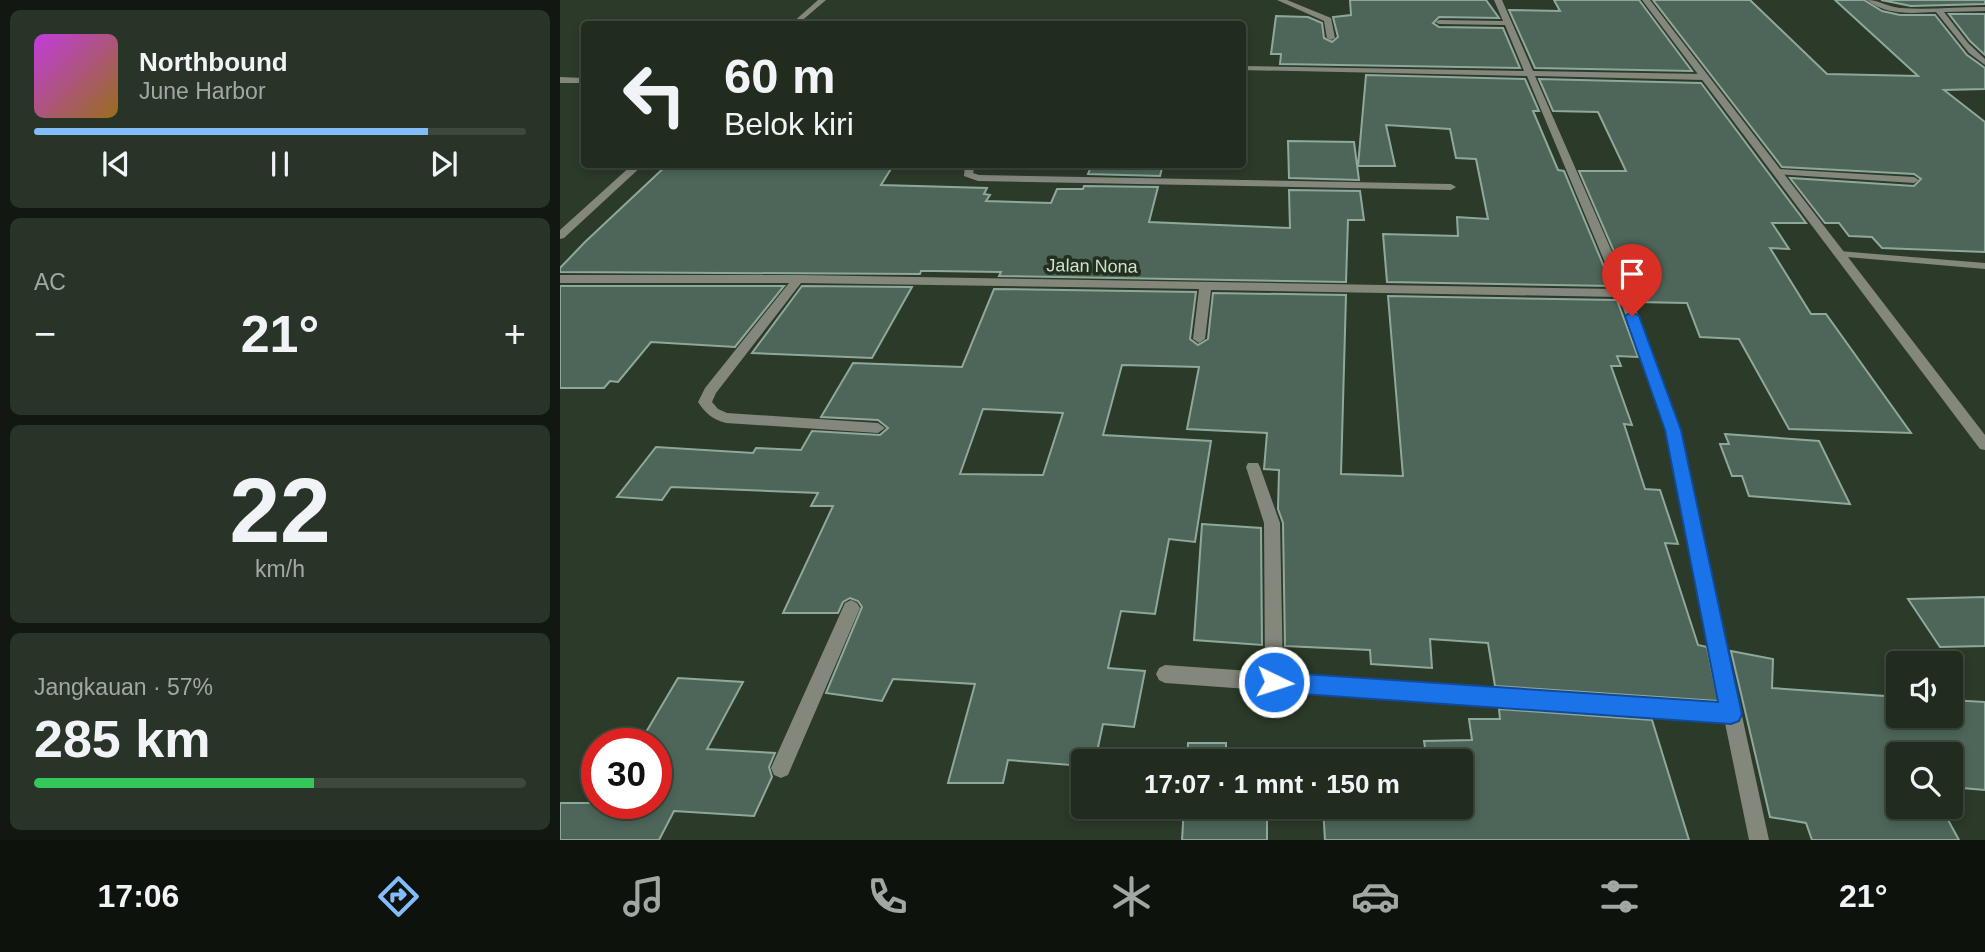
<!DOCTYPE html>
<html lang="id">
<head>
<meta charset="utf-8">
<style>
	:root { --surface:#212c1f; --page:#293428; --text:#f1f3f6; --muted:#a2a7a4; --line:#3e483d; --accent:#83bcfb }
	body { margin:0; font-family:Helvetica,sans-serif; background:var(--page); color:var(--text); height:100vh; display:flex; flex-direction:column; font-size:26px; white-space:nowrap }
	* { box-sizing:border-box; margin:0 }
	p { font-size:23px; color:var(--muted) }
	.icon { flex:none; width:38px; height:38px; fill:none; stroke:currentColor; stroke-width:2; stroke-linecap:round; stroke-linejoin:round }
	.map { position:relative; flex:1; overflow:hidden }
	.sheet { display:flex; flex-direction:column; gap:10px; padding:10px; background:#121811; width:560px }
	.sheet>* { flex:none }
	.banner { position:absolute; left:21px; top:21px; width:665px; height:147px; border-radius:7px; box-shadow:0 4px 10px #0003,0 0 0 2px var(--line); background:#212c1f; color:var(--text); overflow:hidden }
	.tools { position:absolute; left:1326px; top:651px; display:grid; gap:14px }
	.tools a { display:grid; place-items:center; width:77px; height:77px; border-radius:7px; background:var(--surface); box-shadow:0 4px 10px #0003,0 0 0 2px var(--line); font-size:35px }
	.speed { position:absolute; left:21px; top:728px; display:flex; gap:14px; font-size:35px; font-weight:700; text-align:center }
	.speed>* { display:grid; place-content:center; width:91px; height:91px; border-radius:50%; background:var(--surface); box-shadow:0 4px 10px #0003,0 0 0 2px var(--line); line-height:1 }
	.speed .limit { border:10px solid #d22; background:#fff; color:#111 }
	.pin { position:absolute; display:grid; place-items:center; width:60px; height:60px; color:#fff; margin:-72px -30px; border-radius:50% 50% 50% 0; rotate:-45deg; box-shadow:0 0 7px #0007 }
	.pin .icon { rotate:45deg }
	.me { position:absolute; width:77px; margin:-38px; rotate:94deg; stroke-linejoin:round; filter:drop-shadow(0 0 5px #0008) }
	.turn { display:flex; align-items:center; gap:24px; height:147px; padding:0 28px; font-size:32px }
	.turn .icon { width:91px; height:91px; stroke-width:2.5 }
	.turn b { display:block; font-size:49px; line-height:60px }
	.big { font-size:52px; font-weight:800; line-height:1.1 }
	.sheet .tile { flex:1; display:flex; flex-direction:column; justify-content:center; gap:10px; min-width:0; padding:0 24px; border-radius:10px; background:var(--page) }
	.sheet .dial { align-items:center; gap:0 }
	.dial b { font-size:91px; line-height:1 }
	.song { display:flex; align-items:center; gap:21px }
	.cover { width:84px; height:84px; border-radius:10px; background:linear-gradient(135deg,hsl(290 70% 55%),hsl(40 70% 35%)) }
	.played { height:7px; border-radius:4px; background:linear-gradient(90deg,var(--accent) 80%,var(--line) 80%) }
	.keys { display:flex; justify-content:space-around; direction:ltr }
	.heat { display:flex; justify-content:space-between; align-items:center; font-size:38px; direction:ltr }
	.charge { height:10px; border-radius:5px; background:linear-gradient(90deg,#34c759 57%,var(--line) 0) }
	.trip { position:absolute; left:511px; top:749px; width:402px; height:70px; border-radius:7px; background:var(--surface); box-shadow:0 4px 10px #0003,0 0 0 2px var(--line); font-weight:800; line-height:70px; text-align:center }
	.menu { display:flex; height:112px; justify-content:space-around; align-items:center; background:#0d120c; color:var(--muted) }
	.menu .icon { width:49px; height:49px }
	.menu .selected { color:var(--accent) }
	.menu b { font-size:32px; color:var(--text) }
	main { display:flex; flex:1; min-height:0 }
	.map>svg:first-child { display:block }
</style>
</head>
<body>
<main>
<section class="sheet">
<div class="tile">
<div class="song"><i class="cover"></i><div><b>Northbound</b><p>June Harbor</p></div></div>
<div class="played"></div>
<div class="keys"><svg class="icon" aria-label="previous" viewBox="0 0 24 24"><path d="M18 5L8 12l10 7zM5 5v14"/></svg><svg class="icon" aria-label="pause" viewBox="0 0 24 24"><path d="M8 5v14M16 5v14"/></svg><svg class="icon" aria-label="next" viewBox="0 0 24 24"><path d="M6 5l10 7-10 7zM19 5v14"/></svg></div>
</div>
<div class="tile"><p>AC</p>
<div class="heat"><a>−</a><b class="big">21°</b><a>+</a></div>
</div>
<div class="tile dial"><b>22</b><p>km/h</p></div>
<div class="tile"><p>Jangkauan · 57%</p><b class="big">285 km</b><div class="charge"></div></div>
</section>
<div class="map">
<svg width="1425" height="840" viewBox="0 0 1425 840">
	<rect width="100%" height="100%" fill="#2c3a29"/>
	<path fill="#4d6659" stroke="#8ea99b" stroke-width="2" fill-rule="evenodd" d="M790 0H926L939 18 879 17 873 23 879 27 943 28 960 68 720 64 721 54H711L716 16 748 17 762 23 764 38 772 42 778 37 773 17 791 15Z
		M994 0H1079L1132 71 975 68 949 10 1000 11Z
		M1093 0H1190L1267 74 1358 76 1275 0H1304L1322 11 1340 15H1375L1407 55 1425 68V89L1384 90 1425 122V252L1322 248 1312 237 1289 236 1279 223H1265L1230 178 1354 186 1361 179 1354 174 1222 167Z
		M1321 0H1425V4L1351 6Z
		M1389 14H1425V55L1410 41Z
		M806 75 965 79 979 111H973L998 170 1004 171 1052 286 827 282 823 234 898 236 897 217 928 219 916 159 896 158 890 129 826 125 835 166H798Z
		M979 79 1141 83 1246 223H1212L1229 249 1210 248 1251 314H1266L1351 433 1229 429 1179 339 1140 337 1127 303 1076 302 1019 171H1066L1038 112 993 111Z
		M728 141 794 142 799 180 729 178Z
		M108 164H334L321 185 427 188 424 194 430 195 426 201 491 203 497 189H523L524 186 598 187 589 222 730 228 729 190 800 191 804 220H788L786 282 439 276 441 272 374 271H361L360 274 0 272V268L25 242Z
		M532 164H603L600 176 528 174Z
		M0 286H224L175 347 91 342 58 382 50 381 44 388H0Z
		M242 286 352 287 312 358 192 353Z
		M434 289 636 292 630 339 638 345 648 339 653 293 786 295 781 474 843 476 828 296 1057 300 1078 357 1057 356 1061 366H1051L1072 425 1064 424 1085 489 1100 490 1118 544 1105 543 1138 645 1147 647 1158 701 935 686 928 643 870 639 872 668 811 664 810 650 725 646 723 523 718 509 719 470 704 469 707 433 627 429 639 367 562 365 543 435 651 441 635 542 609 539 595 614 561 611 548 668 585 671 574 727 543 724 535 761H523V766L448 760 443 783H388L415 684 333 679 322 701 266 693 302 607 298 601 290 598 283 602 278 613H223L273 506H251L258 493 111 487 102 500 57 497 96 447 193 453 196 448 241 450 252 431 320 435 328 428 318 420 261 417 293 363 402 367ZM423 409 503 413 483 475 400 474Z
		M1165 434 1259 441 1290 504 1189 496 1182 476H1172L1160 444H1169Z
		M642 524 701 528 702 645 634 640Z
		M1425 597V646L1380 647 1348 599Z
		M1171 651 1213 659 1212 688 1339 697V716H1391V700L1425 702V790L1391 787V754H1339V807H1381L1399 840H1252L1246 823 1210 817Z
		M118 678 183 682 147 749 215 753 209 767 212 777 194 816 114 811 99 840H0V803H96V744H79Z
		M939 709 1092 720 1129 840H765L763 807H901V761H867L864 741 912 740 909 719H940Z
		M628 743H666V761H627Z
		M624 807H707V840H622Z"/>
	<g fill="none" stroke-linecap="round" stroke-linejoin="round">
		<path fill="#84877c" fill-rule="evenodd" d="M0 77 24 78V83H0Z"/>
		<path fill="#84877c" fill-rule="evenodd" d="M258 0H266L238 24H231Z
			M717 0H727L771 18 775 38 771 40 767 38 764 21Z
			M934 0H942L973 71 1144 74 1148 77 1144 80 975 76 1070 293 1120 430 1209 840H1189L1165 723 605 683 599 680 596 674 599 668 605 665 705 672 704 523 686 467 688 463H698L700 467 720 523 723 674 1161 704 1106 430 1059 297 651 290 645 339 639 343 633 339 639 289 241 283 156 393 152 402 158 409 167 413 318 423 325 428 318 433 166 423C152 419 146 414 138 402L145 388 229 283H0V275H238L1056 289 967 76 682 70V66L964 71 945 25 879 24 875 22 879 20 943 21Z
			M1307 0C1319 0 1328 7 1340 8 1368 10 1397 7 1425 7V11L1384 12 1408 43 1425 59V65L1409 53 1376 12C1352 13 1327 16 1307 0Z
			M73 164H84L4 238 0 239V230Z
			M405 164H415L413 173 419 175 891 184 896 187 891 190 418 181 404 176Z
			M1217 169 1354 177 1359 180 1354 183 1213 174V170Z
			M1279 251 1425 263V269L1275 256V252Z
			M291 600 297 603 300 608 228 775 221 778 214 775 211 768 214 761 285 603Z"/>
		<path fill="#84877c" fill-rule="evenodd" d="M1082 0H1090L1425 435V450L1420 449Z"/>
	</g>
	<path fill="#1a73e8" stroke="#114b97" stroke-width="2" d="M1072 312 1079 316 1121 430 1182 714 1179 721 1171 724 714 692 706 689 703 682 706 675 714 672 1158 702 1105 430 1065 316Z"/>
	<g text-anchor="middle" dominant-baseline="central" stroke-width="7" stroke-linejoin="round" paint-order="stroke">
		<g font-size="18" fill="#d4ded3" stroke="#22301f">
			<text transform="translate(532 266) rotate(1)">Jalan Nona</text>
		</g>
	</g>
</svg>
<div class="tools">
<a><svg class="icon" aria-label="sound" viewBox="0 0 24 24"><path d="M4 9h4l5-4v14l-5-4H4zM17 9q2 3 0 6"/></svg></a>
<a><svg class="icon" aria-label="search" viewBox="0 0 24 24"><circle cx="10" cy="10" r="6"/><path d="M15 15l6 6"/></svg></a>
</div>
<div class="speed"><div class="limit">30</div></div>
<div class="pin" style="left:1072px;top:316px;background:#d93025"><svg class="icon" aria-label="arrive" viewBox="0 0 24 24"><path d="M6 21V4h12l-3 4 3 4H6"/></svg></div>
<svg class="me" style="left:714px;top:682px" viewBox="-20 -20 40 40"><circle r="17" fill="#1a73e8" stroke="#fff" stroke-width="3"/><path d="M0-11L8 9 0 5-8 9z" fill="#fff"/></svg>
<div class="trip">17:07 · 1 mnt · 150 m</div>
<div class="banner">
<div class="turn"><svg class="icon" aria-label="left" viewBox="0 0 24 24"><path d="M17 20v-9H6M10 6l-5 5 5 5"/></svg><div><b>60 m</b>Belok kiri</div></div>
</div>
</div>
</main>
<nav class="menu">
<b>17:06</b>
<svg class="icon selected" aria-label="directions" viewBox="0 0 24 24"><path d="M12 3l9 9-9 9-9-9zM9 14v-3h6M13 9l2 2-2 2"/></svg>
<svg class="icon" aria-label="music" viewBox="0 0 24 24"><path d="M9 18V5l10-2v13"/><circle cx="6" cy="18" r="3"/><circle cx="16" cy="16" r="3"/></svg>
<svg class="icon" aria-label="phone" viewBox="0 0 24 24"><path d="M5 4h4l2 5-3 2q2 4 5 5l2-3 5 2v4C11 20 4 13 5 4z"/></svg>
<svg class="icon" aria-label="climate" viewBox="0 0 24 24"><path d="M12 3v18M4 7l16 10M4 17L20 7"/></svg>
<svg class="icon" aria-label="car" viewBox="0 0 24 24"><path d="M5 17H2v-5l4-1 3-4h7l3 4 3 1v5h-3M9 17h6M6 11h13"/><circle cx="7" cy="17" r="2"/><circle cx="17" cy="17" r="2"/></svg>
<svg class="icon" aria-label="filters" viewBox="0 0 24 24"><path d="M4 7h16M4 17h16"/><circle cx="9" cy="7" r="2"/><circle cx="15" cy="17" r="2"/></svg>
<b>21°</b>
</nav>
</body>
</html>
